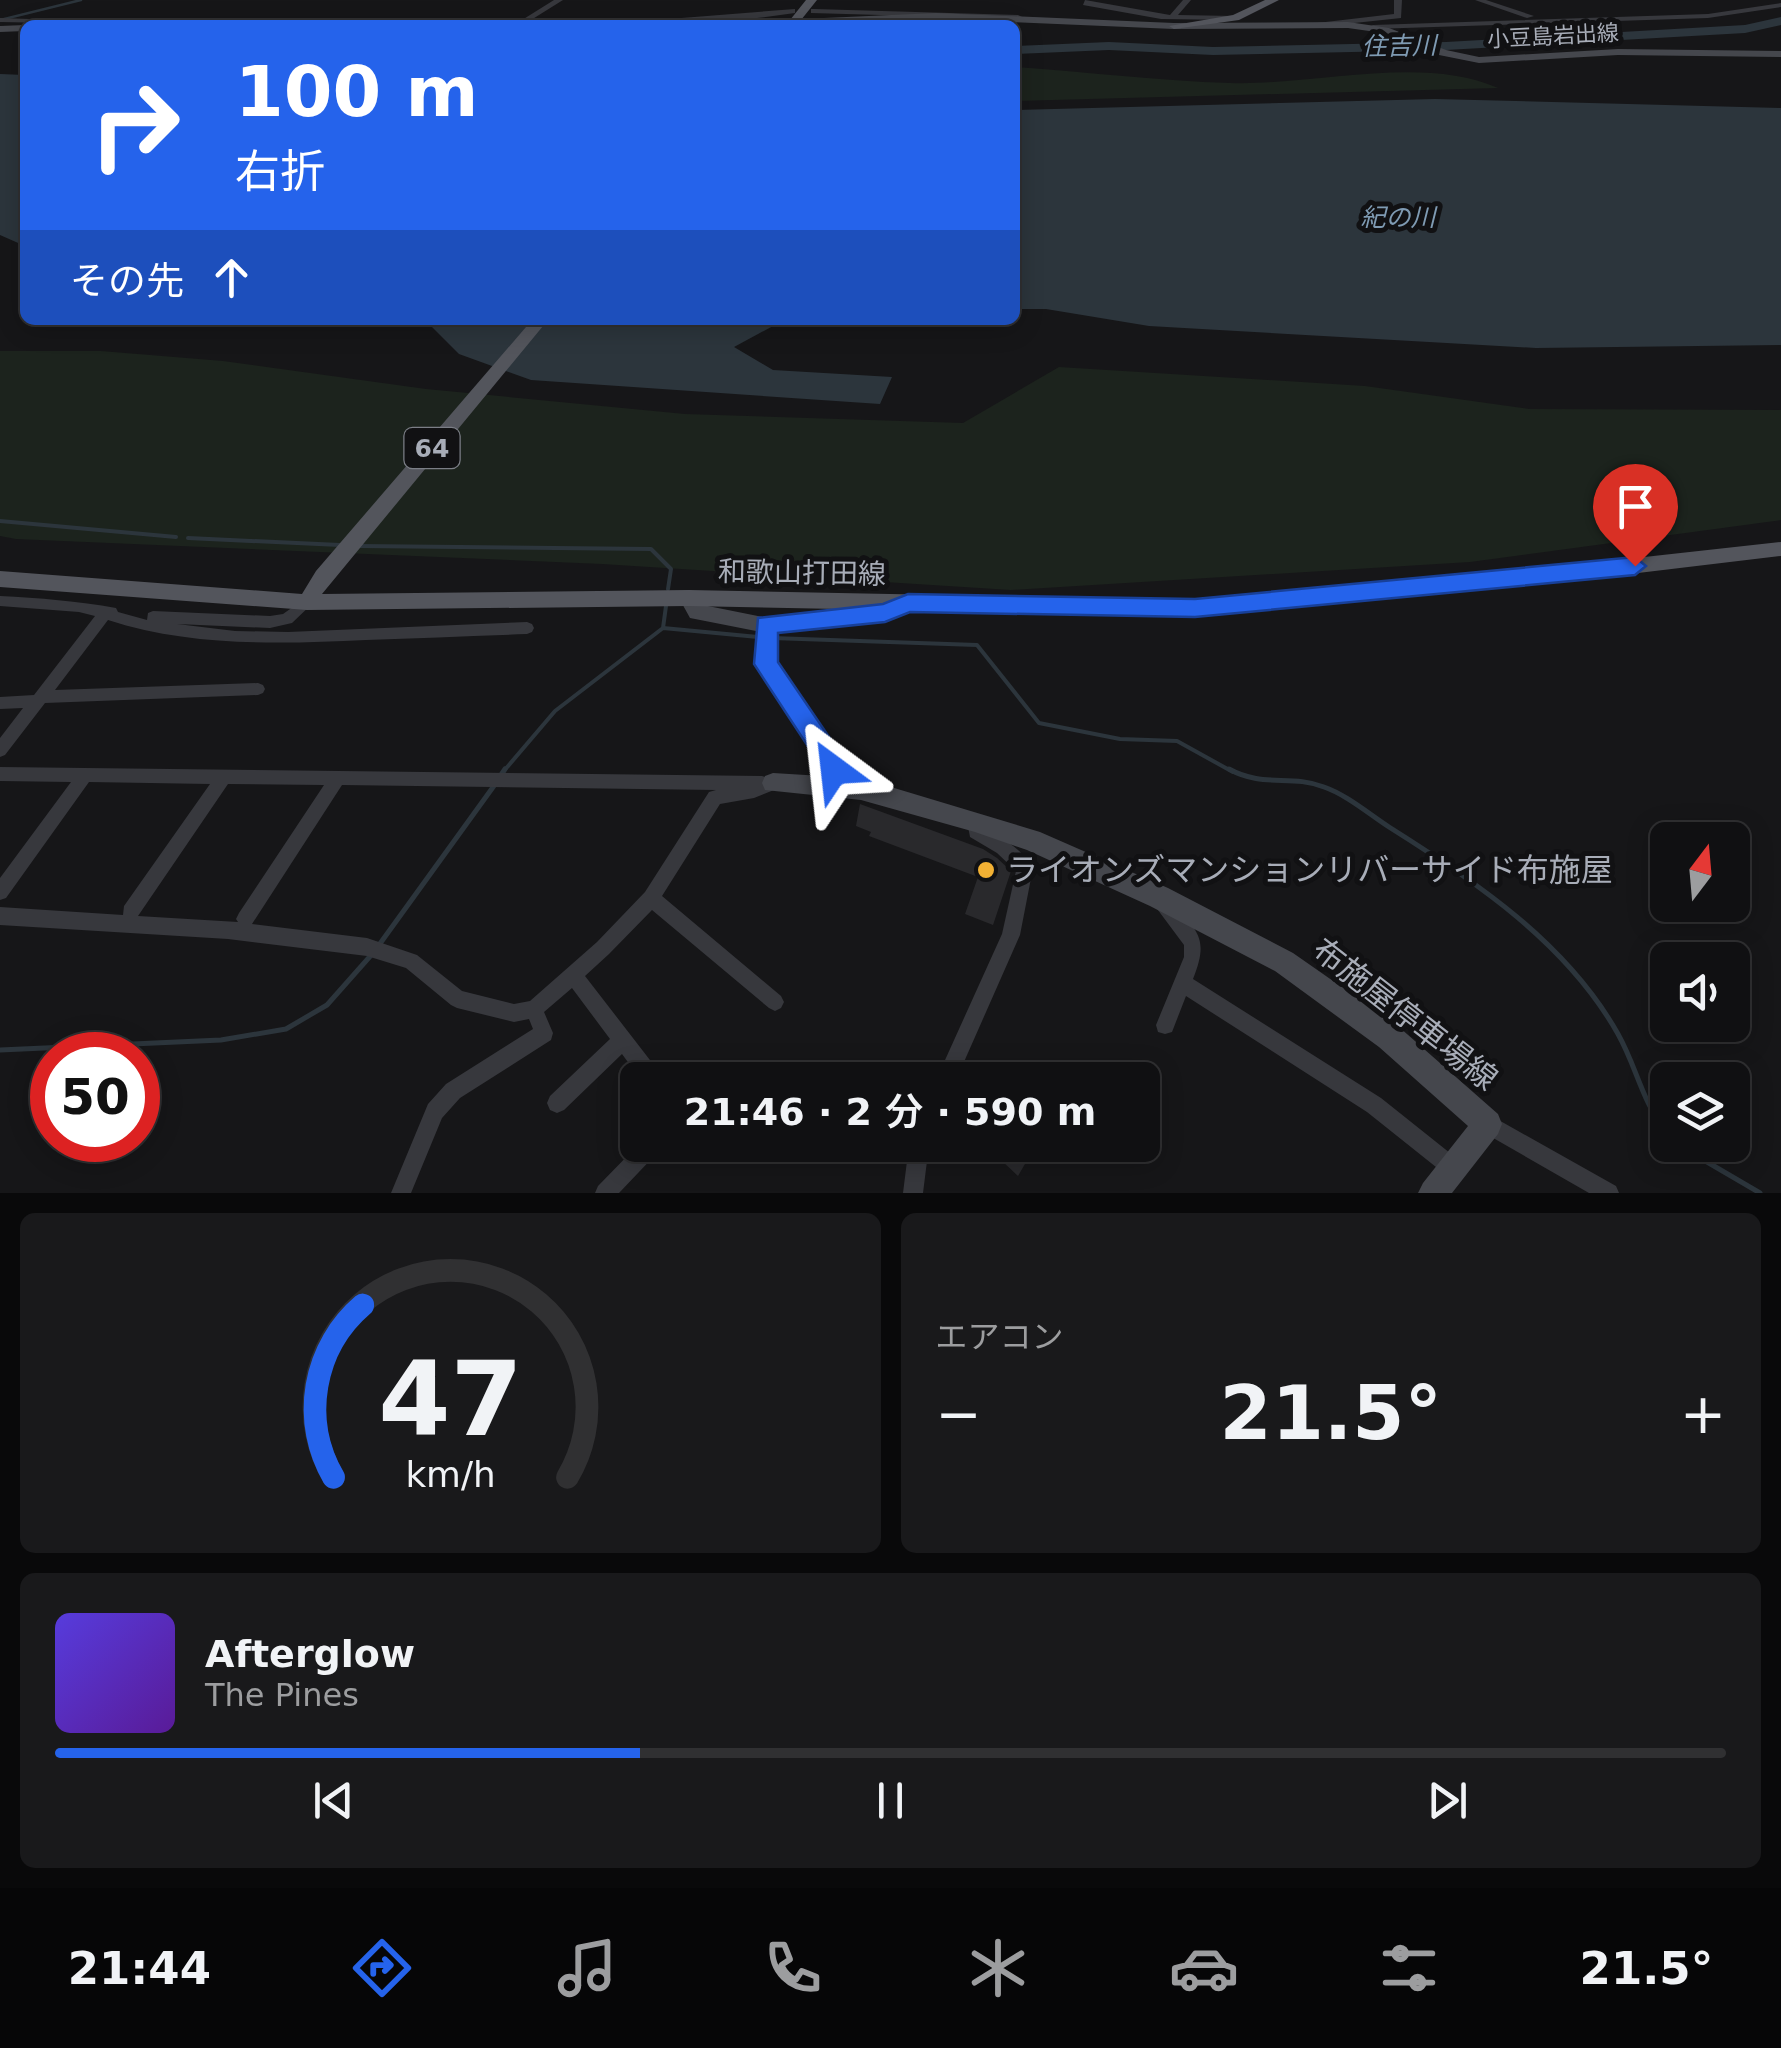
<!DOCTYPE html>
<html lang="ja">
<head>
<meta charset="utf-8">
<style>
	:root { --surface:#101012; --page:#19191b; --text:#f1f3f6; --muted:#9c9d9f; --line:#303032; --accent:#2563eb }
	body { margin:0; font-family:"DejaVu Sans","Noto Sans JP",sans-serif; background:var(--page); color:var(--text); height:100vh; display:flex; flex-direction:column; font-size:38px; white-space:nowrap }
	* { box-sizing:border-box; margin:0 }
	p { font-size:32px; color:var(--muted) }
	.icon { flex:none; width:55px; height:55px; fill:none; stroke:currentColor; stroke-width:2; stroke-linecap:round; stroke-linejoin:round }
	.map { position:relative; height:1193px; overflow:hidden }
	.sheet { display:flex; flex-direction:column; gap:20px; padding:20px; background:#09090a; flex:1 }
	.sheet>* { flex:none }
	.banner { position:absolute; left:20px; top:20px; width:1000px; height:305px; border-radius:15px; box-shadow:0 5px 25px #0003,0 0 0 2px var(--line); background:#2563eb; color:#fff; overflow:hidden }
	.needle { width:65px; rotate:16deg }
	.buttons { position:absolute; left:1650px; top:822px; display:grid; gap:20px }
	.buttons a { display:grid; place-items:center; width:100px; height:100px; border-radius:15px; background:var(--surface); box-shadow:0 5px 25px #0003,0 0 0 2px var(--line); font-size:50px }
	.speed { position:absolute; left:30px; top:1032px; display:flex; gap:20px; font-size:50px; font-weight:700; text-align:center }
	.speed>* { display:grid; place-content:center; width:130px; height:130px; border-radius:50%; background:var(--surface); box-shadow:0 5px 25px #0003,0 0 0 2px var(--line); line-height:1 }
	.speed .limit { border:15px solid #d22; background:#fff; color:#111 }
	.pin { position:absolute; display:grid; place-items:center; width:85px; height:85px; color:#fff; margin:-102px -42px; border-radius:50% 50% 50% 0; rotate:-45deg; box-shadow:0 0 10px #0007 }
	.pin .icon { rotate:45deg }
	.me { position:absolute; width:110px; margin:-55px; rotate:330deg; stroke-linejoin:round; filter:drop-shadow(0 0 8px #0008) }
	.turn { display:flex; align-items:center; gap:35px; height:210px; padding:0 50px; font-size:45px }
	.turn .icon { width:130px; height:130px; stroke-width:2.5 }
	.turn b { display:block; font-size:70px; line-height:85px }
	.then { display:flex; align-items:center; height:95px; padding:0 50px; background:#0003; gap:20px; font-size:38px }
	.big { font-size:75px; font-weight:600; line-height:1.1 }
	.sheet .card { flex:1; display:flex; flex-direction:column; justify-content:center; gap:15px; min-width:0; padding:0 35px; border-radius:15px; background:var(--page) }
	.sheet .dial { align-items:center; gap:0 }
	.dial svg { height:260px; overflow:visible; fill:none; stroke:var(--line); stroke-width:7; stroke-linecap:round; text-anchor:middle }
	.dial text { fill:var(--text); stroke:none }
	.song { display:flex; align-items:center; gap:30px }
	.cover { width:120px; height:120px; border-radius:15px; background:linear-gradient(135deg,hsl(250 70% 55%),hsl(270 70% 35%)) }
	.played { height:10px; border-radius:5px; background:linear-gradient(90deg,var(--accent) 35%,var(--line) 35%) }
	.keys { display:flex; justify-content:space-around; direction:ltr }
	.heat { display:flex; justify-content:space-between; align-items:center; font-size:55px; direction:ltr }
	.sheet .tiles { flex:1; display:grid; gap:20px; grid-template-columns:1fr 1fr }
	.card:last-child { grid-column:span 2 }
	.trip { position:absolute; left:620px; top:1062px; width:540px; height:100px; border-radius:15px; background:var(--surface); box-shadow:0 5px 25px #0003,0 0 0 2px var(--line); font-weight:600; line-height:100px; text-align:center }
	.tab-bar { display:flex; height:160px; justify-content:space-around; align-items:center; background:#060607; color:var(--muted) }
	.tab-bar .icon { width:70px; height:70px }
	.tab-bar .current { color:var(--accent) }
	.tab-bar b { font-size:45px; color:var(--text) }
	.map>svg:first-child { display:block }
</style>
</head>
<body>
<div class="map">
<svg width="1781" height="1193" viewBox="0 0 1781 1193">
	<rect width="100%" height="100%" fill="#161618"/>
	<path fill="#1c231d" d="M1015 67C1086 72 1159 81 1230 83 1312 86 1422 54 1498 88L1015 101Z
		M0 351H101L223 361 426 389 685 414 963 423 1059 367 1365 386 1529 409 1781 410V520L1470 562 1011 590 602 564 16 539 0 536Z"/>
	<path fill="#2c353c" d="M0 74 25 75V246L0 235Z
		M1435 99 1781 108V345L1536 348 1149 326 1046 309H1015V110Z
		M379 320H784L734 347 773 370 892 377 880 404 531 380 459 354 427 322Z"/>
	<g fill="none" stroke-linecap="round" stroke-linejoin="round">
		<path stroke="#2c353c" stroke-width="2.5" d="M0 20 81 0"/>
		<path stroke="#2c353c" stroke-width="4" d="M0 521 176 537
			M188 538 340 545
			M359 546 651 549 671 569 668 589
			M663 628 666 606
			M772 638 977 645 1039 723 1120 739 1177 741 1233 772
			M503 772 555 711 663 628 758 637"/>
		<path stroke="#2c353c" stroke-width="5" d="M1229 769C1263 788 1291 774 1324 787 1347 795 1369 814 1389 827 1475 881 1567 943 1618 1034 1638 1070 1640 1098 1668 1135
			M501 775 505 769
			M379 945 496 783
			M0 1050 221 1040 286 1029 327 1005 373 953
			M1678 1145 1760 1193"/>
		<path fill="#2c353c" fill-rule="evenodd" d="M1781 17V25L1745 33 1446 50 1213 55 1109 50 1015 54V46L1109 42 1213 47 1446 42 1745 25Z"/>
	</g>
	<path fill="#29292c" d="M860 804 983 849 997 858 1011 871 993 925 965 914 978 877 869 836 871 832 856 826Z
		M985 1145H1036L1018 1176Z"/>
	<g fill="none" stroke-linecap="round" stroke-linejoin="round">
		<path fill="#37383d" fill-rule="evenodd" d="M554 0H563L523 25H514Z
			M1085 0 1170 15 1183 0H1191L1178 15 1234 16 1238 18 1234 20 1161 19 1083 5Z
			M1394 0H1402L1401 18 1317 27 1313 25 1317 23 1394 14Z
			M1475 0H1486L1534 16 1527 18Z
			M1781 3V7L1708 18 1373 29 1369 27 1373 25 1708 14Z
			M795 9V13C736 22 674 25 614 25L618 23Z
			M814 9 1018 15 1022 17 1018 19 811 13V9Z
			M0 18 151 23 155 25 0 22Z
			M0 596C39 598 78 601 116 608L118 612 147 620 148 613 153 611 270 616 283 614 307 597 312 598 314 602 292 623 270 628 177 624 235 631 288 632 527 622 532 624 534 628 532 632 527 634C473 636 420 638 366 640 279 644 191 647 108 620L55 690 258 683 263 685 265 689 263 693 258 695 45 703 5 755 0 757V738L23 708 0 709V697L34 695 95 616 79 612 0 606Z
			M908 598 913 599 915 603 913 607 885 619 766 631 761 629 759 625 761 621 766 619 884 608Z
			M0 767 762 776 768 778 773 776 779 778 781 783 779 788 754 798 720 804 662 896 781 996 784 1002 781 1008 775 1011 769 1008 652 910 609 954 585 976 660 1073 663 1080H641L622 1054 564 1110 557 1113 550 1110 547 1103 550 1096 610 1039 572 988 544 1012 553 1033 551 1040 460 1098 442 1118 411 1193H391L428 1104 446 1084 533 1029 529 1019 514 1022 457 1008 451 1005 406 968 367 956 228 939 0 925V907L123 915 124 906 210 784 89 782 6 898 0 900V878L71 782 0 781ZM228 784 324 785 239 913 236 919 238 922 138 916ZM342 785 716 790 709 792 645 892 597 942 530 1001 514 1004 462 991 417 955 367 938 252 924Z
			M975 813 981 816 984 828C1003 838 1022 849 1033 868L1020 935 956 1080H936L1002 934 1016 871 997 853 970 837 967 821 969 816Z
			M1161 894 1167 896C1195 931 1211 934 1193 979L1381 1098 1460 1161 1463 1168 1460 1175 1453 1178 1446 1175 1367 1112 1186 996 1172 1032 1165 1034 1158 1032 1156 1025 1184 957V945L1152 902 1155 896Z
			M1488 1114 1616 1186 1619 1193H1589L1481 1131 1478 1124 1481 1117Z
			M638 1145H661L658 1152 619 1193H595L598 1186Z
			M701 1145H726L729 1152 726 1159 719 1162 704 1152Z
			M909 1145H929L923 1193H903Z"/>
		<path fill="#45474d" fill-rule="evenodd" d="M936 13 1174 23 1348 22 1389 28 1446 50 1479 57 1618 49 1781 51V57L1618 55 1479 63 1439 55 1383 33 1348 28 1174 29 936 19 728 25 733 22Z
			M25 25V31L0 32V26Z
			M689 590 696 592 703 605 773 619C779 633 771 651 777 665 796 705 839 732 845 777L861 778 1040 832 1168 888 1293 953 1399 1027 1498 1114 1502 1124 1498 1134 1452 1193H1418L1423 1183 1468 1126 1379 1047 1275 971 1150 906 1027 850 975 832 861 800 765 790 762 783 765 776 773 773 822 776 820 762 754 664 756 631 690 618 679 598 682 592Z"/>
		<path fill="#53555c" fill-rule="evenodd" d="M806 0H817L797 25H786Z
			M1265 0H1279L1239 20 1174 29 1169 26 1233 15Z
			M532 320H548L322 594 689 590 1195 600 1563 566 1781 542V556L1563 582 1195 616 689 606 307 610 0 587V571L302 594 316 571Z"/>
	</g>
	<path fill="#2563eb" stroke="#184099" stroke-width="2.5" d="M1635 557 1646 566 1635 575 1195 617 910 612 885 622 778 633V662L844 759 847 770 843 779 834 782 825 779 819 763 754 664 758 618 883 604 908 594 1195 599Z"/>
	<circle fill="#f2b134" stroke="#111113" stroke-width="4" cx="986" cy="870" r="10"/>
	<g text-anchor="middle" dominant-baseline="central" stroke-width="10" stroke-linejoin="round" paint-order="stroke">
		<g font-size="22" fill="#a8adb8" stroke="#111113">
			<text transform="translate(1553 36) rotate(-3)">小豆島岩出線</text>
		</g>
		<g font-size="25" font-style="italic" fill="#7f9bb3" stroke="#111113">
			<text transform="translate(1399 46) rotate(-1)">住吉川</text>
			<text x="1398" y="217">紀の川</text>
		</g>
		<rect fill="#111113" stroke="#7b7e86" stroke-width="2.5" x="404.5" y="428" width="55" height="40" rx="8"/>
		<g font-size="25" font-weight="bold" fill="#a8adb8">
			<text x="432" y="448">64</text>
		</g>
		<g font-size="28" fill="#a8adb8" stroke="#111113">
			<text transform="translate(802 573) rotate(1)">和歌山打田線</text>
		</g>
		<g font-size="32" fill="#a8adb8" stroke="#111113" text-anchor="start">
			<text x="1006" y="870">ライオンズマンションリバーサイド布施屋</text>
		</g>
		<g font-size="32" fill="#a8adb8" stroke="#111113">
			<text transform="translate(1405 1014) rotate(38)">布施屋停車場線</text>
		</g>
	</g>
</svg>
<div class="buttons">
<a><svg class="needle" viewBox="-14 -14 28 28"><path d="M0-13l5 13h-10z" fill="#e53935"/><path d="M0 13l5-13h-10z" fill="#9c9d9f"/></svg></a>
<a><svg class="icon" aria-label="sound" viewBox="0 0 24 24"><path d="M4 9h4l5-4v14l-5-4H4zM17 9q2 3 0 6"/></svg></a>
<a><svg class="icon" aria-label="layers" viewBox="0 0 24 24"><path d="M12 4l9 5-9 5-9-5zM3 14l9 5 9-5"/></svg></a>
</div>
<div class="speed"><div class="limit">50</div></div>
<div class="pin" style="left:1635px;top:566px;background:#d93025"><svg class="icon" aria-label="arrive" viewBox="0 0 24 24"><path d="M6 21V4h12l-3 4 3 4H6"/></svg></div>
<svg class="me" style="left:834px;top:770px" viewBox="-20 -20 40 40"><path d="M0-17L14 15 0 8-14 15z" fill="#2563eb" stroke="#fff" stroke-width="4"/></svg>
<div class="trip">21:46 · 2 分 · 590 m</div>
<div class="banner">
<div class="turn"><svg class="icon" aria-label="right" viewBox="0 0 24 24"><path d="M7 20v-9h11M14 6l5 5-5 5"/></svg><div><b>100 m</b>右折</div></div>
<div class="then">その先<svg class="icon" aria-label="ahead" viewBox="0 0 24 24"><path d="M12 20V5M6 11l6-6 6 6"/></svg></div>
</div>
</div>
<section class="sheet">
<div class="tiles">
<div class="card dial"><svg viewBox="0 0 100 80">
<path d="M14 69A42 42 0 1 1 86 69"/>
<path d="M14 69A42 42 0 0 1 23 16" stroke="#2563eb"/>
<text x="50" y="56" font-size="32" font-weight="700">47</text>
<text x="50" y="72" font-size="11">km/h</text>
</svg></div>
<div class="card"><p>エアコン</p>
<div class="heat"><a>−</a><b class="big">21.5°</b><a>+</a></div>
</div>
<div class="card">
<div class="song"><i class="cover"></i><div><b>Afterglow</b><p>The Pines</p></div></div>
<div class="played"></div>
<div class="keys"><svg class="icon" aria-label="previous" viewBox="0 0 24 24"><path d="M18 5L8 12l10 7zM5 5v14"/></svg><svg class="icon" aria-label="pause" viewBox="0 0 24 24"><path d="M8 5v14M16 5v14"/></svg><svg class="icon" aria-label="next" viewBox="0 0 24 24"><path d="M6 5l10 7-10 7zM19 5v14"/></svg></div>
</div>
</div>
</section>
<nav class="tab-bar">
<b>21:44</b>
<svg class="icon current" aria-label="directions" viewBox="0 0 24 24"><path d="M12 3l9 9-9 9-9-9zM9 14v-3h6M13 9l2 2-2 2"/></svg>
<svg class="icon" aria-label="music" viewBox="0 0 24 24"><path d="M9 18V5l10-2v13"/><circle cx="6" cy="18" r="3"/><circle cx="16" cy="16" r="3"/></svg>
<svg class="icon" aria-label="phone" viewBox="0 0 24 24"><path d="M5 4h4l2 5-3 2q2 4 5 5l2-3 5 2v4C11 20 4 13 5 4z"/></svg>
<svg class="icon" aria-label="climate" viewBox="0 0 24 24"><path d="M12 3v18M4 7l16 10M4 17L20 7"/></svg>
<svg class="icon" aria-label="car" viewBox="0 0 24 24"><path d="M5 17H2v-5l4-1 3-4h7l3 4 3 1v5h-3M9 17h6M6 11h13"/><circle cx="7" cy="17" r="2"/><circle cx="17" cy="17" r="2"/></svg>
<svg class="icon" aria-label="filters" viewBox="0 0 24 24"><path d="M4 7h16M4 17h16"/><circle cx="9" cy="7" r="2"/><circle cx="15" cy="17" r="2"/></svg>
<b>21.5°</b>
</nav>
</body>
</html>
